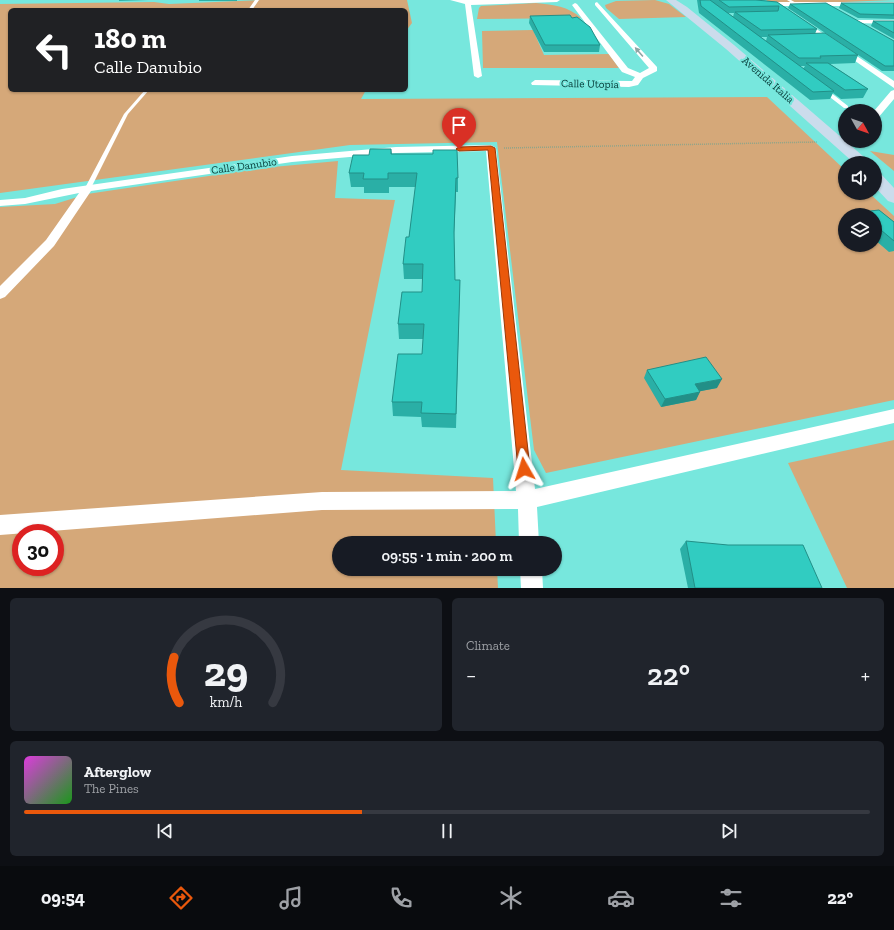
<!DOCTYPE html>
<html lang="en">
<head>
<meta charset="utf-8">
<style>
	:root { --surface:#171b24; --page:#20242c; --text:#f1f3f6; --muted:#9ea1a6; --line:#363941; --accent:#ea580c }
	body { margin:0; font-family:"Zilla Slab",serif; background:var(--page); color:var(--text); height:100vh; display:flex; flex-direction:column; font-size:15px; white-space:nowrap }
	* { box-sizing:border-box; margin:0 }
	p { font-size:13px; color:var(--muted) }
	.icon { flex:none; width:22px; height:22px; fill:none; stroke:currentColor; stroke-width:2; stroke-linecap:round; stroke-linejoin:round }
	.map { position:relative; height:588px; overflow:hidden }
	.panel { display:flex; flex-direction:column; gap:10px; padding:10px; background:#0d0f14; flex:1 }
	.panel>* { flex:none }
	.top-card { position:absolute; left:8px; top:8px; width:400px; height:84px; border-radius:6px; box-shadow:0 1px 3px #0004; background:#202124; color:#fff; overflow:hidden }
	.needle { width:26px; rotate:130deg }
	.fabs { position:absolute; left:838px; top:104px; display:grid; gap:8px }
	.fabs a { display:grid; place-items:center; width:44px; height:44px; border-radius:50%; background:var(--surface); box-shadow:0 1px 3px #0004; font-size:20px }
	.speed { position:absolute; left:12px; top:524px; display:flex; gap:8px; font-size:20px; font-weight:700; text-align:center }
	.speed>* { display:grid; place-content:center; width:52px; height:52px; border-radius:50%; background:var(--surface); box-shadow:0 1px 3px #0004; line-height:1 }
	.speed .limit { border:6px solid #d22; background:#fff; color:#111 }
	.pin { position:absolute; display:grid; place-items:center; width:34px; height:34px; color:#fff; margin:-41px -17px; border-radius:50% 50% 50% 0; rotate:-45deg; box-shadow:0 0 4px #0007 }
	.pin .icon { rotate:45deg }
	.me { position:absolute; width:44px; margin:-22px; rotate:354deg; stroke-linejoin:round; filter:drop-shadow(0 0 3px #0008) }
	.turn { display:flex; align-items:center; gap:14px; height:84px; padding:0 20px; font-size:18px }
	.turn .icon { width:52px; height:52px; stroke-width:2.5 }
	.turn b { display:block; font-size:28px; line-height:34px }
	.big { font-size:30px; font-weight:600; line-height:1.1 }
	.panel .widget { flex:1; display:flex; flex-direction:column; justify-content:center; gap:6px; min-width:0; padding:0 14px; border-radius:6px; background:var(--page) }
	.panel .dial { align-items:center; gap:0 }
	.dial svg { height:104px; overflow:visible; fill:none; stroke:var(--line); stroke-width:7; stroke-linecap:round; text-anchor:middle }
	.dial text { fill:var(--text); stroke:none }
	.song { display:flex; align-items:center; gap:12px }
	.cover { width:48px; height:48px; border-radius:6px; background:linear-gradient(135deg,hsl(300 70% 55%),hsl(120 70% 35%)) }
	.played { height:4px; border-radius:2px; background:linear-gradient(90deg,var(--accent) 40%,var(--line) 40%) }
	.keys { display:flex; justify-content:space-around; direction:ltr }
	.heat { display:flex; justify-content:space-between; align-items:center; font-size:22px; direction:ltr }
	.panel .tiles { flex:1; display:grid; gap:10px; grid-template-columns:1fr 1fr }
	.widget:last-child { grid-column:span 2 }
	.trip { position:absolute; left:332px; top:536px; width:230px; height:40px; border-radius:20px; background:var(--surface); box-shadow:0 1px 3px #0004; font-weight:600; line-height:40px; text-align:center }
	.tabs { display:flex; height:64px; justify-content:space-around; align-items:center; background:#090b0e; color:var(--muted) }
	.tabs .icon { width:28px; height:28px }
	.tabs .selected { color:var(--accent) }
	.tabs b { font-size:18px; color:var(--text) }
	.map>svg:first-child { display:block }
</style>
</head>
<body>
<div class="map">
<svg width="894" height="588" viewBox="0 0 894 588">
	<rect width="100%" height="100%" fill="#77e7dd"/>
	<path fill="#d5a879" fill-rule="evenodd" d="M261 0H407L412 23 406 31V10H10V90H366L361 99 767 97 845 170V193H869L894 216V400L546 473 534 450 497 142 350 145 0 193V4L154 2 169 4ZM845 215H875V245H845Z
		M655 0 669 4 686 17 619 19 606 8 605 5 616 1Z
		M766 0H892L820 3 769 2Z
		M536 3C554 5 568 6 581 18L477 19 479 8 481 6Z
		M533 30 544 55 609 54 619 68H483L482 31Z
		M870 151 894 155V171Z
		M338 161 335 198 395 200 341 470 493 478 496 543H339V569H497L498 588H0V207L55 204 87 194 262 168ZM21 533H55V567H21Z
		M894 440V588H847L788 463Z"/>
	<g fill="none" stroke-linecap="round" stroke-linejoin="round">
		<path stroke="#48a099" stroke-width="1.5" stroke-dasharray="0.5 1.5" stroke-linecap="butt" d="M504 148 817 142"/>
		<path fill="#fff" fill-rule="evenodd" d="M255 0H259L252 10H248Z
			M787 0H791L798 4 795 5Z
			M822 89H826L848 106V108H844L822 91Z
			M145 90H149L128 114 91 188 90 189H86L85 188 124 114Z"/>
		<path fill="#fff" fill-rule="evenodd" d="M450 0H560L557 2 471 5 482 76 478 78 474 76 465 4Z
			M597 2 657 67V71L643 78 638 85 629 87 532 85 531 83 535 80 629 81H632L635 77 622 72 572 5 575 3 577 4 628 68 640 73 649 68 595 5V3Z
			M894 2V6H775L772 4 775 2Z
			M799 20H803L894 81V88L799 22Z
			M856 20H894V24L854 23V21Z
			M894 90V99L878 118 875 119 874 111 891 91Z
			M491 145 496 148 535 489 894 409V423L537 507 539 543H519L518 509 322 510 0 535V515L322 492 516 491 486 151 396 153 292 162 91 191 54 246 5 297 0 299V286L46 240 79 193 25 204 0 206V200L25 198 62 189 292 156 396 147Z
			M520 569H542L543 588H521Z"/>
		<path fill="#cbdcec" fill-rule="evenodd" d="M666 0H676L687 7 734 45 871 163H854L726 49Z
			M875 172 881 174 894 188V203L888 201 875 187Z"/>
	</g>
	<path fill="#2aafa6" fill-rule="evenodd" d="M119 0H148L119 1Z
		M199 0H237V1H199Z
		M697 0H756L777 2 817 29 815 34 858 55 855 63 830 64 868 89 863 98 841 99 833 93 830 99 810 100 699 13ZM728 13H734L733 17ZM761 37H767L766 41ZM799 66H805L803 69Z
		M841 3H894V19L858 18 839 8Z
		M790 4 894 41V71H882L788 8Z
		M530 16 600 45 599 52H544L529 23Z
		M873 21H894V39L871 26Z
		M391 149 392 154 458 178V192H456L454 238 455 280H460L456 428 422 427 421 417 393 416 392 402 422 354 423 339H399L398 324 422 292 423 279H404L403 264 409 237 416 187H389V193H364V187H351L349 173 369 155Z
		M879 210 894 222V251L889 252 875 240V215H859L861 212Z
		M647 370 717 388 700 391 696 400 661 407 644 378Z
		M686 541 822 588H688L680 549Z"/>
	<path fill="#228f87" d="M722 379 717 388 691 393 695 384Z
		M700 392 696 400 661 407 665 399Z"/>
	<path fill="#31ccc1" stroke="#228f87" d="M700 0H710L834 91 813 92 701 6Z
		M719 0H756L777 2 817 29 761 30 735 12 778 11 779 6 729 7Z
		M826 3 894 41V66H885L790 4Z
		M841 3H894V15L860 14Z
		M570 15 572 18 577 17 590 27 600 45H545L530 16Z
		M873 21H894V33Z
		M825 33 858 55 820 56 821 58H799L768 35Z
		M806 63H828L868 89 845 90Z
		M370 149H391V154H433V150H457L458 178H456L454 232 455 280H460L456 414 421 413 422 402H392L398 354H422L424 324H398L402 292H422L423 264H403L406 237H409L417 173H388V179H363L364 173H349L353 155H369Z
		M879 210 894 222V241L875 225V215H864L861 212Z
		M706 357 722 379 695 384 700 392 665 399 647 370Z
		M686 541 728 545H803L822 588H695Z"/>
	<defs><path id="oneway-solid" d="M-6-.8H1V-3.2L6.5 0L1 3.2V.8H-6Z"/></defs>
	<use fill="#8ea5a4" href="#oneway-solid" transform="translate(639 52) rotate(-131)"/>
	<path fill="#ea580c" stroke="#983908" d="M491 146 495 148 530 469 528 473 524 474 520 473 518 469 488 150 459 151 456 149 459 147Z"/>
	<g text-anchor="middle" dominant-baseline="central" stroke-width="4" stroke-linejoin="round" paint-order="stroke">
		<g font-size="11" fill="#033835" stroke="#77e7dd">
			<text transform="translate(768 80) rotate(41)">Avenida Italia</text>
			<text transform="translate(590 84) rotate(1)">Calle Utopía</text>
			<text transform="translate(244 166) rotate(-8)">Calle Danubio</text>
		</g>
	</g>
</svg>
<div class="fabs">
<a><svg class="needle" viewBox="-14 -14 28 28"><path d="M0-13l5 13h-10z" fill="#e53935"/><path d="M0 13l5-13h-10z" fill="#9ea1a6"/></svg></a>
<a><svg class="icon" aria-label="sound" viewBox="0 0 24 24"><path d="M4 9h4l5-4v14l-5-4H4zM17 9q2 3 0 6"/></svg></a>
<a><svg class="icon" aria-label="layers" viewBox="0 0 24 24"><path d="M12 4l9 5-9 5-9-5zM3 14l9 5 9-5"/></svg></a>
</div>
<div class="speed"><div class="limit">30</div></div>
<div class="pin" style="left:459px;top:149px;background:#d93025"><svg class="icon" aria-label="arrive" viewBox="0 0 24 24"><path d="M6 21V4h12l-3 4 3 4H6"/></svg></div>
<svg class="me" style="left:524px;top:469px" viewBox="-20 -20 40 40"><path d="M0-17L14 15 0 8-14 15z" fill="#ea580c" stroke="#fff" stroke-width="4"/></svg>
<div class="trip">09:55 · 1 min · 200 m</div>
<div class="top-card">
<div class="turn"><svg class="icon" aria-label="left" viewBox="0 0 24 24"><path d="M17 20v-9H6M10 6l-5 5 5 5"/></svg><div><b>180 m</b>Calle Danubio</div></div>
</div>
</div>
<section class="panel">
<div class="tiles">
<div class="widget dial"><svg viewBox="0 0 100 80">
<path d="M14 69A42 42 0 1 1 86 69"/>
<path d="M14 69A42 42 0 0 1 10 34" stroke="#ea580c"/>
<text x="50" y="56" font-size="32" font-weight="700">29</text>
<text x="50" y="72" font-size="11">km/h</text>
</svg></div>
<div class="widget"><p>Climate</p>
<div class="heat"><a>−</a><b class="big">22°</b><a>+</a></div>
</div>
<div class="widget">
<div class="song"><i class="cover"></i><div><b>Afterglow</b><p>The Pines</p></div></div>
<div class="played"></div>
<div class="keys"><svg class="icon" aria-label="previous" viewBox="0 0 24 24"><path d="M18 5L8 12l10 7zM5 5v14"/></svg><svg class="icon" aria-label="pause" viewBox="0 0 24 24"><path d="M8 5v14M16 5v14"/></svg><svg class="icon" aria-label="next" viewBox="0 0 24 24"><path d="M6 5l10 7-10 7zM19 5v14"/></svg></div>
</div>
</div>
</section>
<nav class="tabs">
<b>09:54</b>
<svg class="icon selected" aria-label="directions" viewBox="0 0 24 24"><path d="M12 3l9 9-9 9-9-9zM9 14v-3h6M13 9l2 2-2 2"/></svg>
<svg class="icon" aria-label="music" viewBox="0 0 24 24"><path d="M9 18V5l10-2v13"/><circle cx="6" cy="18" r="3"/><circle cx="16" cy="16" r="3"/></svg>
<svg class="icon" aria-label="phone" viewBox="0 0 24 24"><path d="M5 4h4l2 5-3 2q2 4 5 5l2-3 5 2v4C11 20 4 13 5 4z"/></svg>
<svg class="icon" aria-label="climate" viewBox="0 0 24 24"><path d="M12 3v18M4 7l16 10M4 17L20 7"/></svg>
<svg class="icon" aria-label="car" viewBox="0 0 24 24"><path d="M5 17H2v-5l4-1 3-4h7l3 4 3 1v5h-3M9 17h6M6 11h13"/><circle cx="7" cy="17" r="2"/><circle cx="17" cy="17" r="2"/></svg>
<svg class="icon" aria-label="filters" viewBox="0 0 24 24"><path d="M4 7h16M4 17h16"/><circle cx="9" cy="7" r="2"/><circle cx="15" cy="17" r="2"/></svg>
<b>22°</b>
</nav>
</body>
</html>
